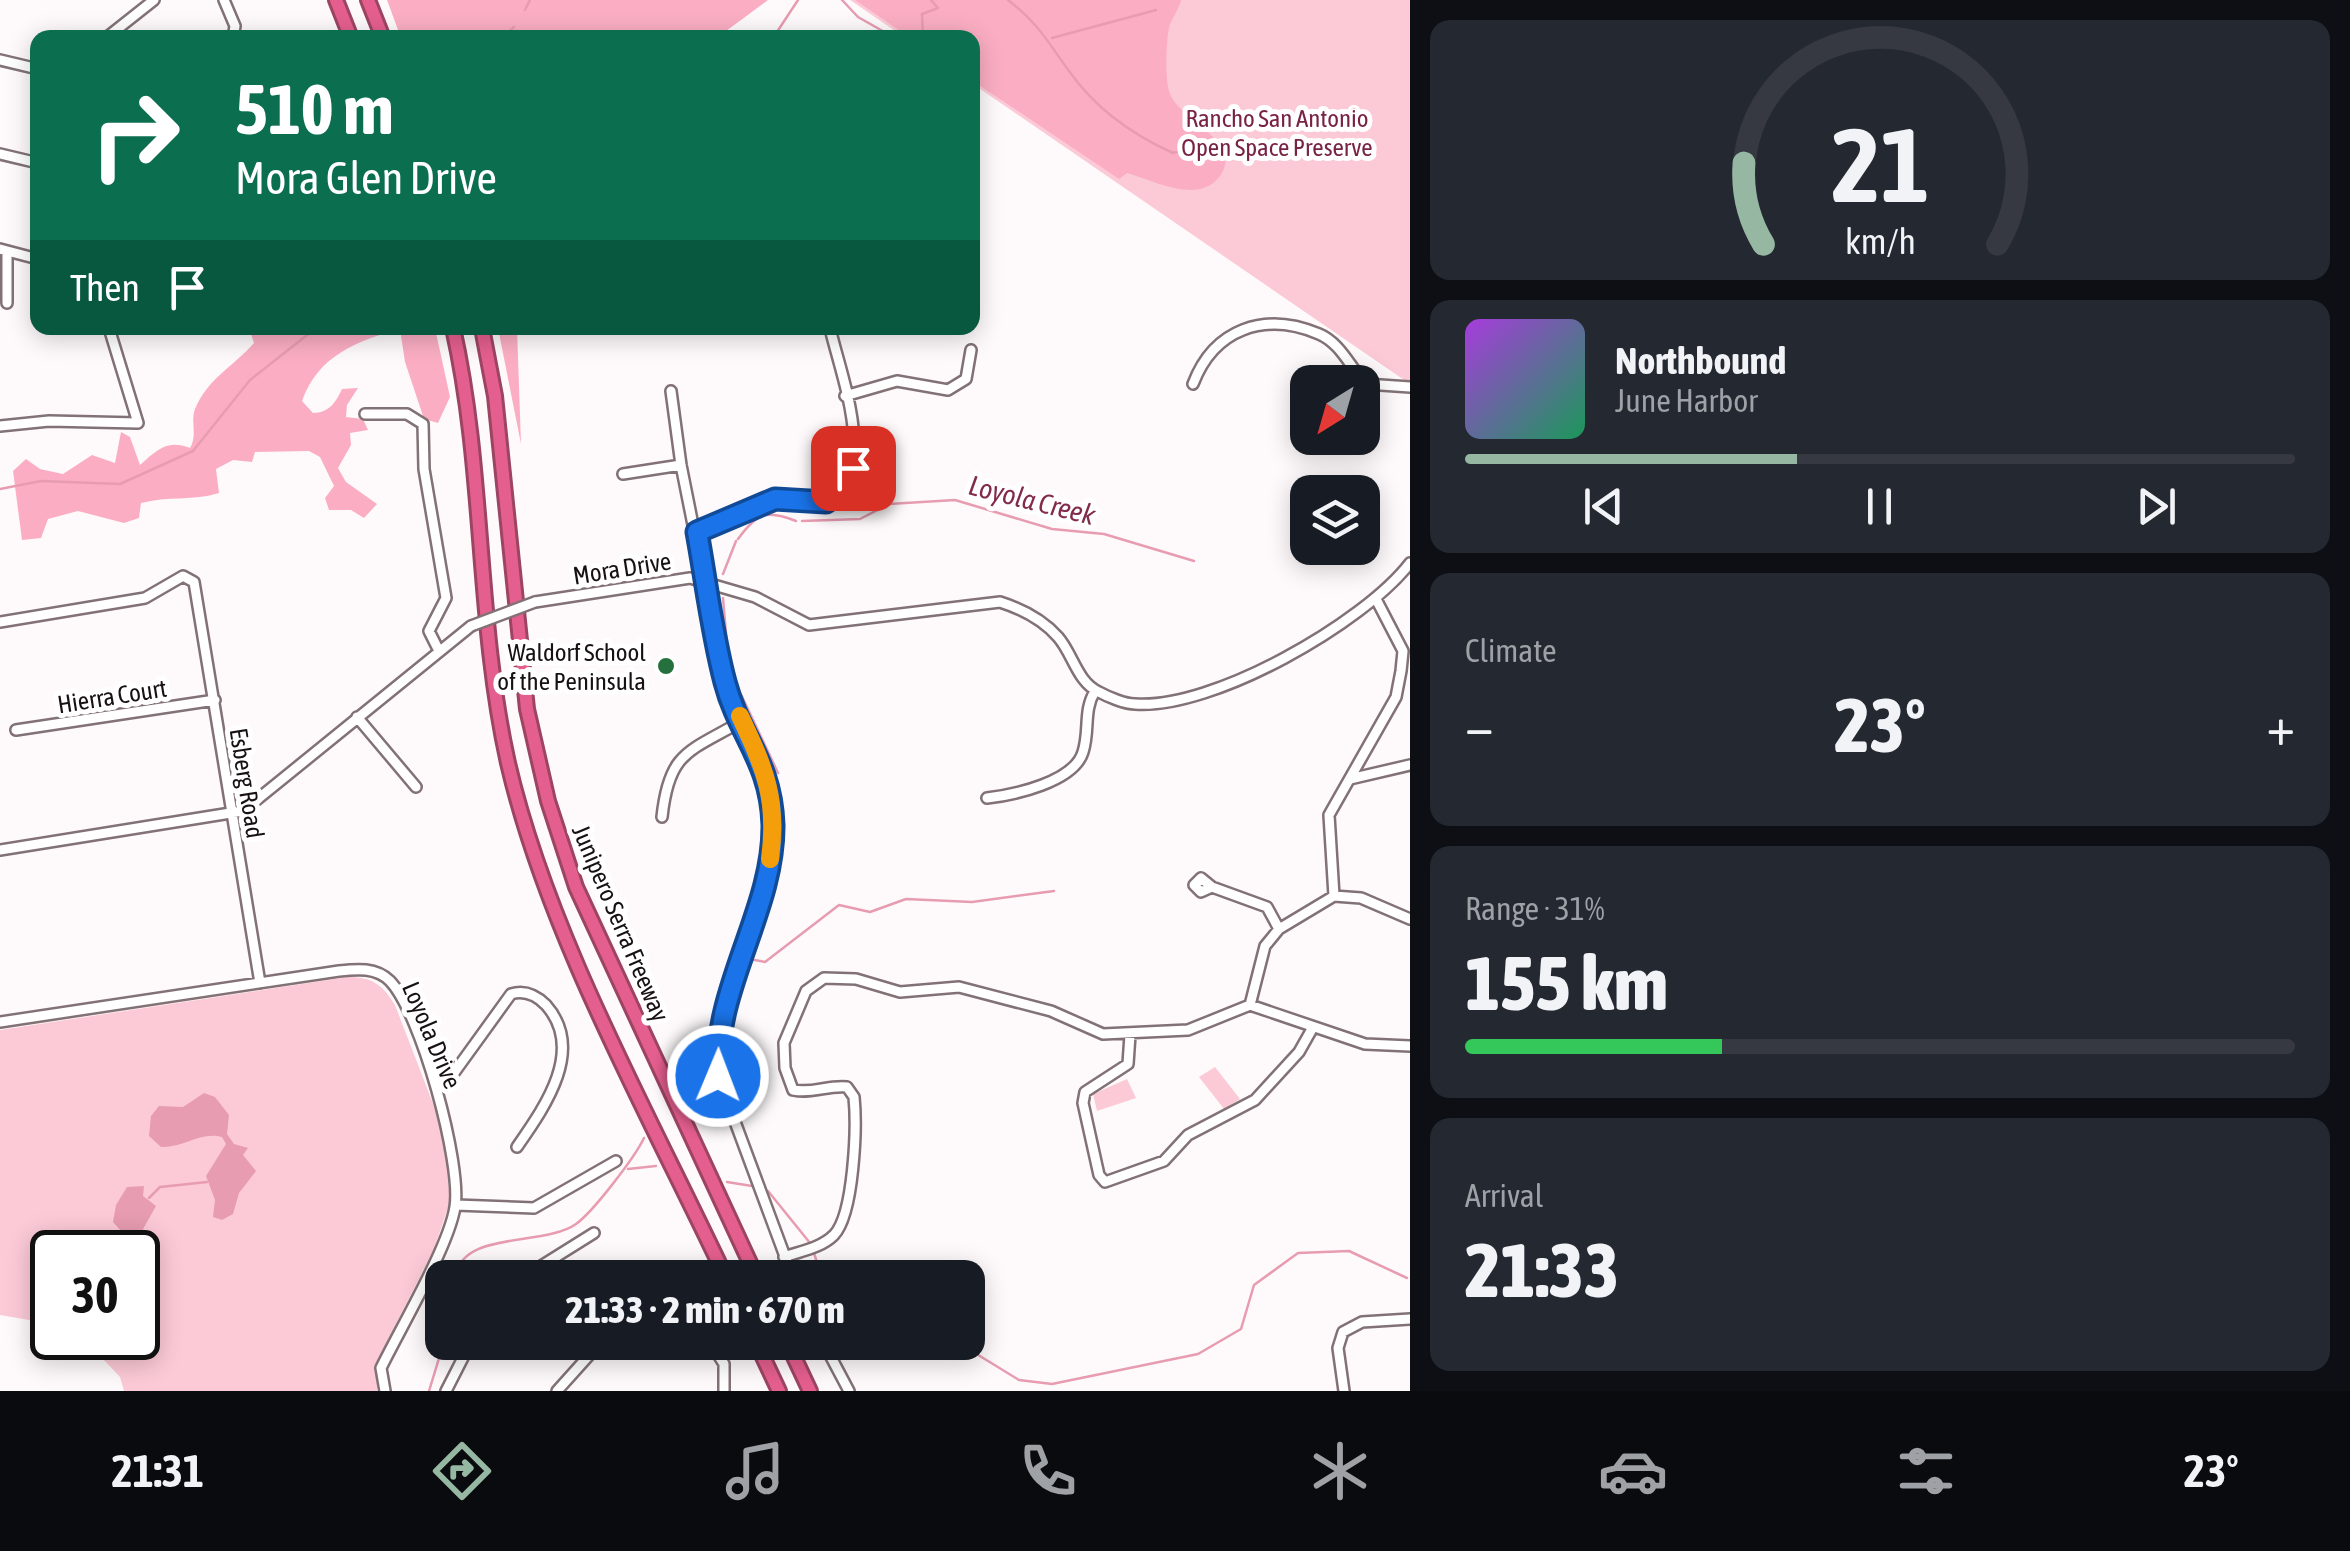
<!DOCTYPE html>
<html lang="en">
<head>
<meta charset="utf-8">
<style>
	:root { --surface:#171b24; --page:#242831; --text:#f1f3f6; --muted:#9ea1a6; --line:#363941; --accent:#96b8a3 }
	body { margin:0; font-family:"Asap Condensed",sans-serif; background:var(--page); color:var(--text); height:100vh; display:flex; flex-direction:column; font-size:38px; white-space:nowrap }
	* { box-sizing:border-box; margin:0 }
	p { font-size:32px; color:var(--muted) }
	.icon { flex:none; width:55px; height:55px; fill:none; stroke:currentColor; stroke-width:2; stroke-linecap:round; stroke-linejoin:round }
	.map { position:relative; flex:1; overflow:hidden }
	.details { display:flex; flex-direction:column; gap:20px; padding:20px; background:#0d0f14; width:940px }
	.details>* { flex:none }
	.guide { position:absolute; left:30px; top:30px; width:950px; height:305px; border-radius:20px; box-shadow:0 5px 25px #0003; background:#0b6e4f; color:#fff; overflow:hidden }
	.needle { width:65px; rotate:217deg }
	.tools { position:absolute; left:1290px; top:365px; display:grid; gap:20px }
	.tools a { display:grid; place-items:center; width:90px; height:90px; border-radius:20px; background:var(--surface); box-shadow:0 5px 25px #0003; font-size:50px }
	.speed { position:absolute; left:30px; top:1230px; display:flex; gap:20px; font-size:50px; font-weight:700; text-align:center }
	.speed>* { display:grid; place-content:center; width:130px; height:130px; border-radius:50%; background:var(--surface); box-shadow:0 5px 25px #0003; line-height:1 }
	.speed .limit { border:5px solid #111; border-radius:15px; background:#fff; color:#111 }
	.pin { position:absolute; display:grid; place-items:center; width:85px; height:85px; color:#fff; margin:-42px; border-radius:20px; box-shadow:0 5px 15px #0006 }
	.me { position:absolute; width:110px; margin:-55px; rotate:1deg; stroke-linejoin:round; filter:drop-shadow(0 0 8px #0008) }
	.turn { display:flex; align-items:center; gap:35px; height:210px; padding:0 40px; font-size:45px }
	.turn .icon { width:130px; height:130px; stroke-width:2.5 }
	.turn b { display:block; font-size:70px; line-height:85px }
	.then { display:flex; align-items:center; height:95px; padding:0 40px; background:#0003; gap:20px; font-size:38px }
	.big { font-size:75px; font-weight:800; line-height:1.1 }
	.details .card { flex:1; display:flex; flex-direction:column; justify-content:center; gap:15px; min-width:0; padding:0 35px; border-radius:20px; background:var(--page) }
	.details .dial { align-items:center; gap:0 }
	.dial svg { height:260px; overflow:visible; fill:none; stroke:var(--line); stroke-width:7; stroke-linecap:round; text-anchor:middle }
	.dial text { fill:var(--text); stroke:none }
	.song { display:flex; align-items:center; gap:30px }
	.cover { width:120px; height:120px; border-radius:15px; background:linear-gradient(135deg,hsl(280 70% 55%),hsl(150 70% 35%)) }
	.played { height:10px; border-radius:5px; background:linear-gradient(90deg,var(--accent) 40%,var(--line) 40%) }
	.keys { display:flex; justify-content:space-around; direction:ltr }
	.heat { display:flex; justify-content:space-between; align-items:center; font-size:55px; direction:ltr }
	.charge { height:15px; border-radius:8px; background:linear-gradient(90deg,#34c759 31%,var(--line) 0) }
	.trip { position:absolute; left:425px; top:1260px; width:560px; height:100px; border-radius:20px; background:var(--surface); box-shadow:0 5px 25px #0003; font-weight:800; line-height:100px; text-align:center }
	.tab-bar { display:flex; height:160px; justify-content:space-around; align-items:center; background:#090b0e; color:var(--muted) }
	.tab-bar .icon { width:70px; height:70px }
	.tab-bar .selected { color:var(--accent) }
	.tab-bar b { font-size:45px; color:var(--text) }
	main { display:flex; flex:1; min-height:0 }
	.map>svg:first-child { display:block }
</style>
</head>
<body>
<main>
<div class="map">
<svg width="1410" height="1391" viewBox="0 0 1410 1391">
	<rect width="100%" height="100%" fill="#fefafb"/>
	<path fill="#fccad7" d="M850 0H1410V384L973 84 972 38 904 37Z
		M348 977C372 977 382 984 395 1005L444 1132 450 1202 434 1249 383 1350 377 1391H124L120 1377 83 1338H138V1252H52V1324L0 1315V1030Z
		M1215 1067 1240 1099 1224 1109 1199 1077Z
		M1127 1079 1136 1098 1097 1111 1093 1094Z"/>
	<path fill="#fbaec3" d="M387 0H768L718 37 401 38Z
		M855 0H1181C1179 10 1171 19 1169 28 1166 44 1165 76 1169 91 1177 121 1245 140 1220 176 1199 205 1155 181 1127 173L1119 179 973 81 972 38 909 37Z
		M249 328H435L450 397 438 423 424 419 405 362 400 329C356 341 318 356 302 401L313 413C329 413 336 402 342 389L358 388 347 405 346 417 363 419 368 430 350 433 351 445 338 468 346 482 377 504 364 518 351 510H329L325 498 334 486 320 457 309 451 255 452 252 462 233 460 216 469 219 493C194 501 167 496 141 503L139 518 124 523 78 511 48 519 41 538 22 540 13 471 26 459 40 469 63 474 92 455 115 463 121 432 130 437 140 465C157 450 167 439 190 448 198 434 190 422 195 409 208 378 233 367 254 343Z
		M498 328H517L521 444Z"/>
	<path fill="#e79cb1" d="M204 1093 215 1097 229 1115 227 1134 234 1144 248 1148 243 1155 256 1171 239 1193 233 1214 222 1220 213 1217 215 1200 206 1176 226 1144 222 1137C200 1131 184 1148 161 1147L149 1136 151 1116 159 1106 183 1107Z
		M144 1186 143 1196 156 1206 142 1231 122 1232 113 1222 116 1205 127 1187Z"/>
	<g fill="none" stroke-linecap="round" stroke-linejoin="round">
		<path stroke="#e79cb1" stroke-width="2.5" d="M842 0 858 17 895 38
			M1008 0C1039 24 1047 41 1069 71 1095 108 1133 135 1173 153L1184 150 1220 157
			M525 10 530 0
			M507 33 514 27
			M773 38 798 0
			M907 38 923 35 922 14 938 8 931 0
			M1052 38 1156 10
			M0 489 41 481 120 484 193 451 250 380 316 328
			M802 521 860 519 889 504 955 500 1052 529 1104 534 1194 561
			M738 539C757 513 766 509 796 521
			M723 574 736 541
			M723 598 729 669 778 773
			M744 958 765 962 839 905 870 912 906 899 972 902 1054 891
			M681 1080 702 1045
			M628 1169 656 1166
			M727 1182 752 1186
			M768 1191 810 1243
			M149 1198 160 1187 207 1182
			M813 1250 822 1278
			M456 1278C459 1230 544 1247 576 1224 593 1212 635 1157 644 1138
			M957 1342 1019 1380 1052 1384 1198 1354 1241 1329 1254 1285 1298 1253 1349 1251 1407 1278
			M429 1391 444 1342"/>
		<g stroke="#827276" stroke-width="14">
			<path id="minor" d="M224 0 235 26 233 38
				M106 38 154 0
				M0 60 38 69
				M0 154 38 163
				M0 249 38 259
				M7 251V303
				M1193 384C1214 329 1264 311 1319 334 1341 343 1351 369 1366 384L1410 387
				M671 391 681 465 725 685 768 776 773 825 770 856 719 1025 718 1076 793 1278
				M845 396 897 381 948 390 966 379 971 350
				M365 414H407L423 424 424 469 446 598 429 631 439 651
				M0 426 49 421 138 423 109 328
				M623 474 681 465
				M697 532 726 523 767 501 826 502C881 475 840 373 830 328
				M535 602 690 578 755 597 809 625 1000 602C1022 609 1042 619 1058 637 1073 654 1077 682 1099 692 1108 697 1125 704 1135 704 1212 710 1364 623 1410 563
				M0 622 145 598 183 576 194 582 260 983
				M357 717 416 787
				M16 730 215 700
				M1350 779 1410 765
				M987 798C1014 795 1074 782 1083 752 1090 730 1083 711 1095 691
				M662 817C669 751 689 752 742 721
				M0 850 243 811 471 626
				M1212 887 1201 892 1194 885 1201 878 1212 887 1267 907 1279 929
				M1334 896 1329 815 1396 697 1401 671 1403 651 1377 601
				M1250 1005 1365 1044 1410 1046
				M0 1022 339 971C357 969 376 967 390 981 421 1013 462 1164 455 1207 449 1246 400 1329 381 1368L385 1391
				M1130 1035 1128 1064 1085 1092 1083 1103 1099 1175 1105 1182 1164 1161 1188 1135 1255 1100 1299 1052 1312 1029
				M436 1087 451 1077 511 994C524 990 536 995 546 1005 586 1050 544 1108 517 1147
				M456 1205 534 1208 616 1161
				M784 1257C801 1251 821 1248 834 1235 854 1214 857 1127 854 1097L847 1087C827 1085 813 1094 793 1090L785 1068 784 1043 806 991 824 978 856 979 900 992 959 987 1051 1011 1103 1034 1188 1030 1250 1005 1265 946 1279 929 1334 896 1361 898 1410 919
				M522 1278 594 1233
				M710 1342 724 1364V1391
				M823 1342 849 1391
				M446 1391 471 1342
				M557 1391 601 1342
				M1344 1391 1338 1348 1343 1332 1362 1322 1410 1319"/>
		</g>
		<g stroke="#9d4463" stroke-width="18">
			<path id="highway" d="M336 0 351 38
				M368 0 383 38
				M453 328C485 470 476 620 508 763 548 936 650 1116 726 1278
				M482 328 495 396 527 709 548 801 576 887 757 1278
				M756 1342 779 1391
				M787 1342 810 1391"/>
		</g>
		<use href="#minor" stroke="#fff" stroke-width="9"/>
		<use href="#highway" stroke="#e55f8e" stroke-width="12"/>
		<g stroke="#827276" stroke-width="14" stroke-linecap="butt">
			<path id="minor-bridge" d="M471 626 535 602"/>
		</g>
		<use href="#minor-bridge" stroke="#fff" stroke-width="9"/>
	</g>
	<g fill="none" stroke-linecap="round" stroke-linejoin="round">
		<g stroke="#114b97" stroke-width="25">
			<path id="route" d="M718 1076C714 986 774 910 773 825 771 761 739 736 725 682 712 633 706 581 697 532L775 499 826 502 843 488 853 468"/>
		</g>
		<use href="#route" stroke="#1a73e8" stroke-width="18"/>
		<path stroke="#f59e0b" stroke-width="18" d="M740 716C765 769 778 799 770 859"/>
	</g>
	<circle fill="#26703e" stroke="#fff" stroke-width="4" cx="666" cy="666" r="10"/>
	<g text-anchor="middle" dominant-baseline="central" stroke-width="10" stroke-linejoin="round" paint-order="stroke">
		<g font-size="25" fill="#792344" stroke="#fff">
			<text x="1277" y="118">Rancho San Antonio<tspan x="1277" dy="29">Open Space Preserve</tspan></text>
		</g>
		<g font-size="25" fill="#171113" stroke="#fff">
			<text transform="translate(622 568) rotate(-9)">Mora Drive</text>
			<text transform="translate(112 696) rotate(-9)">Hierra Court</text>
			<text transform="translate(247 783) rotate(81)">Esberg Road</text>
			<text transform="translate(621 923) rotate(67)">Junipero Serra Freeway</text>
			<text transform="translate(432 1035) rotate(67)">Loyola Drive</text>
		</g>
		<g font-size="25" fill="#171113" stroke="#fff" text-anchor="end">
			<text x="646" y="652">Waldorf School<tspan x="646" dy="29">of the Peninsula</tspan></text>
		</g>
		<g font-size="28" font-style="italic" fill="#822b4b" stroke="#fff">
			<text transform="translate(1032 500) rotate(14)">Loyola Creek</text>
		</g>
	</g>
</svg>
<div class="tools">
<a><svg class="needle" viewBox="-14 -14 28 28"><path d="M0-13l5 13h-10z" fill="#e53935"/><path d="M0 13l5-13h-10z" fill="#9ea1a6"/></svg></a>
<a><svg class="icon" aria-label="layers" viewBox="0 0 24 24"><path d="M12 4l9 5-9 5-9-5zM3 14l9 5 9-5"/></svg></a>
</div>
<div class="speed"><div class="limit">30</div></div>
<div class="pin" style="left:853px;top:468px;background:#d93025"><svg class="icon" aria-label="arrive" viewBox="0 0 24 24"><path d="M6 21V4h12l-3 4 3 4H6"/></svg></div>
<svg class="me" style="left:718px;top:1076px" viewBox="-20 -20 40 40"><circle r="17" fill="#1a73e8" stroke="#fff" stroke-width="3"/><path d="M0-11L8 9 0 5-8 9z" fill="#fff"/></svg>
<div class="trip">21:33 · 2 min · 670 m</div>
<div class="guide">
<div class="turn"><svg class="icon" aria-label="right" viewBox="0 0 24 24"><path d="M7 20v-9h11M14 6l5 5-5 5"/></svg><div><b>510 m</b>Mora Glen Drive</div></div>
<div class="then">Then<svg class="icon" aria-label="arrive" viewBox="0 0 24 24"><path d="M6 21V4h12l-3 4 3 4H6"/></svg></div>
</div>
</div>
<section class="details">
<div class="card dial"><svg viewBox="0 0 100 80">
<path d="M14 69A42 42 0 1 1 86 69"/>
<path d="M14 69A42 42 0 0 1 8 44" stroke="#96b8a3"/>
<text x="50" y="56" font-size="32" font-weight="700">21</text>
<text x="50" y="72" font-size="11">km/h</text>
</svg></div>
<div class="card">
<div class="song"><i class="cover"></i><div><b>Northbound</b><p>June Harbor</p></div></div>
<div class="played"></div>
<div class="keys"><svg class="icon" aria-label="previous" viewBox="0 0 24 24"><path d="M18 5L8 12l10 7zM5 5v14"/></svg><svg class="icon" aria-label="pause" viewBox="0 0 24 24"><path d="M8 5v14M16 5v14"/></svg><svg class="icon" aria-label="next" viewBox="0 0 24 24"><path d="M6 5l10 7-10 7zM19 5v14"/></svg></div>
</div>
<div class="card"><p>Climate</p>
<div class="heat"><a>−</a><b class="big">23°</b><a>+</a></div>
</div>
<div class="card"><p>Range · 31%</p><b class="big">155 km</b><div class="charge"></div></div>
<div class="card"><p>Arrival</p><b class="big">21:33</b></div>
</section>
</main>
<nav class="tab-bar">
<b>21:31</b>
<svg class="icon selected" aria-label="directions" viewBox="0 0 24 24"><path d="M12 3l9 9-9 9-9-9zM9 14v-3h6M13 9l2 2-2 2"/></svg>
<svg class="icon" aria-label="music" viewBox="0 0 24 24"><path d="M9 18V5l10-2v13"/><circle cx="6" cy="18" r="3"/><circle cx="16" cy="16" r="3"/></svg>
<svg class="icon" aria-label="phone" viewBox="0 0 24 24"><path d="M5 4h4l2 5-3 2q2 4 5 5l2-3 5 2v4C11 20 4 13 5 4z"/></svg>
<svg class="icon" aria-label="climate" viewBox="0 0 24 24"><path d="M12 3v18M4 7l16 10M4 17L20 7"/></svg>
<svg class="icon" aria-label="car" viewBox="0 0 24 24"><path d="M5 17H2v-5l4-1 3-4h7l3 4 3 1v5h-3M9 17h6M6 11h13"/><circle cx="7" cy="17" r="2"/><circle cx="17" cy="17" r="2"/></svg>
<svg class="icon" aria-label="filters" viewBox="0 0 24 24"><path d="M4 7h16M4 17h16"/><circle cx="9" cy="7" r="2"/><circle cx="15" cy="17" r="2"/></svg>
<b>23°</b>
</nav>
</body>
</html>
